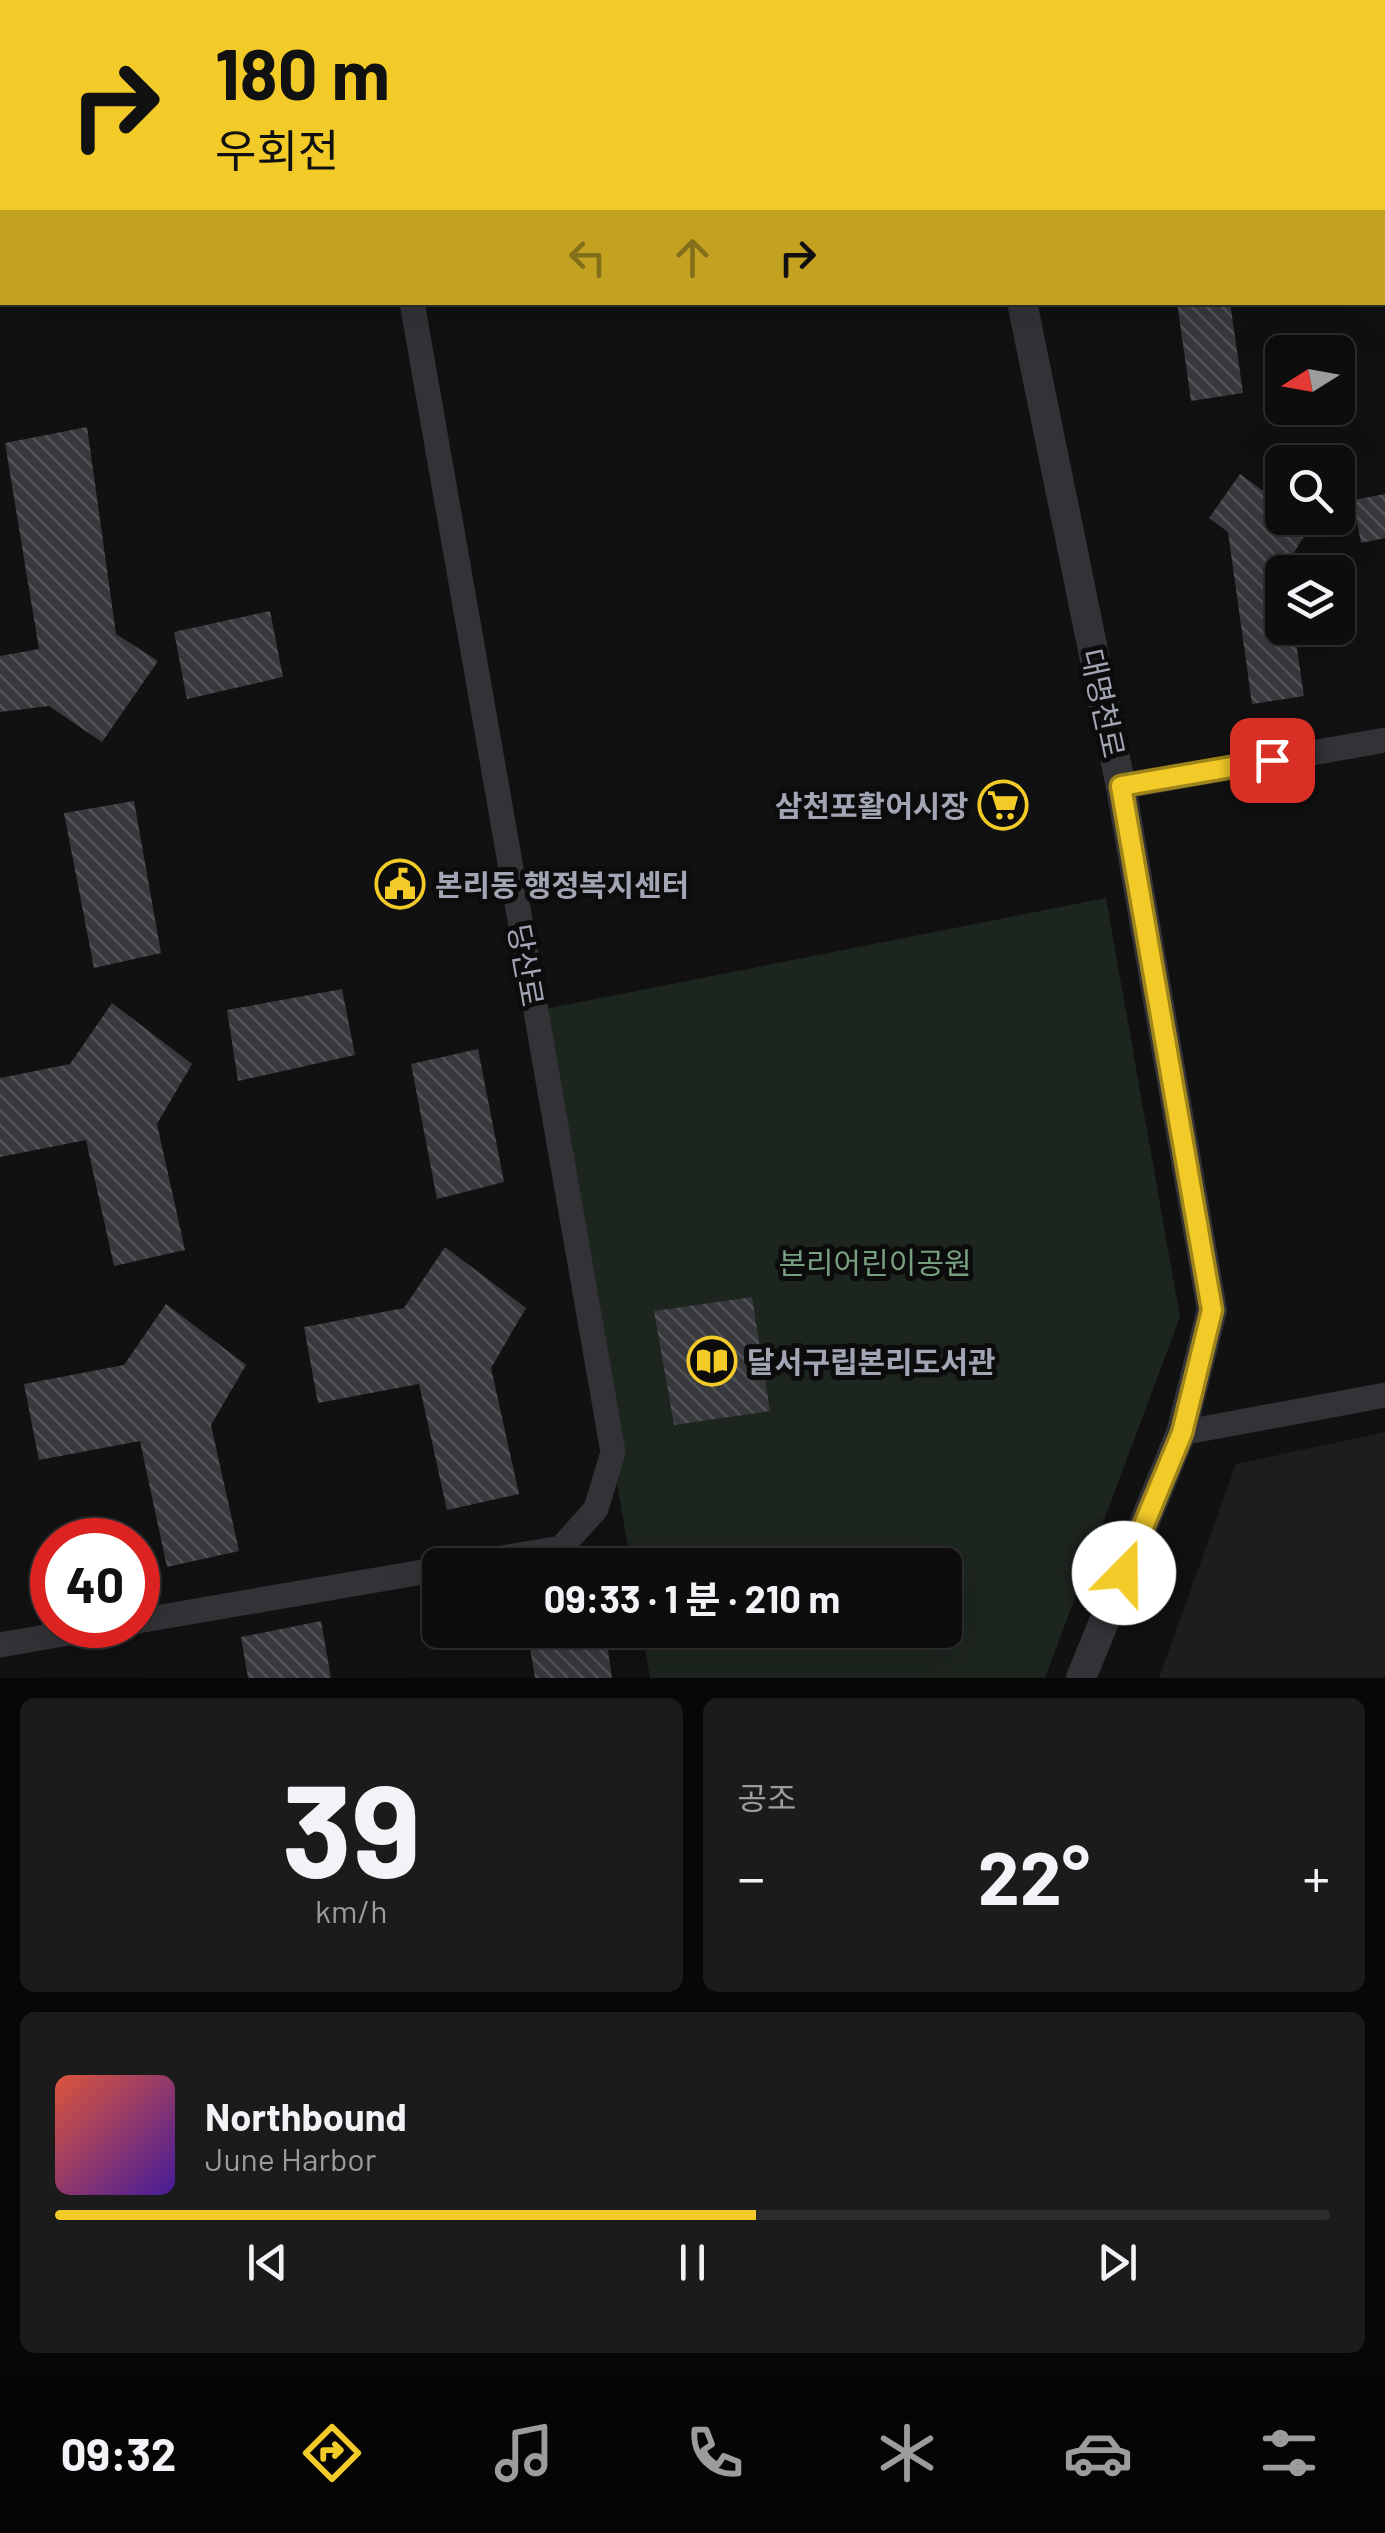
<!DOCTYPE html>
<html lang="ko">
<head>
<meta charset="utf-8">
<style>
	:root { --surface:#0d0d0e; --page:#1b1b1c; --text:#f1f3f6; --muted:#9a9c9e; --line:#2d2d2e; --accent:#f3cb28 }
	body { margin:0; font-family:Barlow,"Noto Sans KR",sans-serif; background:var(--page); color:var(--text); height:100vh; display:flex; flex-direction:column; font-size:38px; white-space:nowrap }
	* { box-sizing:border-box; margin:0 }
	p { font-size:32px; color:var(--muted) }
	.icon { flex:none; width:55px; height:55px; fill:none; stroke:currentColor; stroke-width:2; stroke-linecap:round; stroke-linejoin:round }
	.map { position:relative; height:1678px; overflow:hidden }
	.panel { display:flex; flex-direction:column; gap:20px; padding:20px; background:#070708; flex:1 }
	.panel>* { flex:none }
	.top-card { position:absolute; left:0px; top:0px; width:1385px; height:305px; box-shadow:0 10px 40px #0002,0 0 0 2px var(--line); background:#f3cb28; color:#111; overflow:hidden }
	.needle { width:65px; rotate:259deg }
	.controls { position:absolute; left:1265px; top:335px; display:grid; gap:20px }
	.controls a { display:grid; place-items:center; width:90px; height:90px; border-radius:15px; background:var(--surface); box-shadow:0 10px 40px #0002,0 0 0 2px var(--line); font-size:50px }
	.speed { position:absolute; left:30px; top:1518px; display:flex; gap:20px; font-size:50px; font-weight:700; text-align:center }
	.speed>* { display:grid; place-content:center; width:130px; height:130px; border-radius:50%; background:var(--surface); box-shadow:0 10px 40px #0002,0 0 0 2px var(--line); line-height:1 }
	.speed .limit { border:15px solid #d22; background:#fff; color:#111 }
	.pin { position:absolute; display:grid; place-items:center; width:85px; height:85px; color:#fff; margin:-42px; border-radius:20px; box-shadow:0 5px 15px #0006 }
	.me { position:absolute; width:110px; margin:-55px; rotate:22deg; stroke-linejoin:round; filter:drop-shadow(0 0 8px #0008) }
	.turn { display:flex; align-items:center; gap:35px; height:210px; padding:0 50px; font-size:45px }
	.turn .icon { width:130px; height:130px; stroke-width:2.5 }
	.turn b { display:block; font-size:70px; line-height:85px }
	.lanes { display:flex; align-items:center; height:95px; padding:0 50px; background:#0003; justify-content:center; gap:50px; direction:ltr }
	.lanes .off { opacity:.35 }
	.big { font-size:75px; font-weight:700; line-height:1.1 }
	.panel .card { flex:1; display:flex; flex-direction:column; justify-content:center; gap:15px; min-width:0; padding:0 35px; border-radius:15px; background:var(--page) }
	.panel .dial { align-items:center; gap:0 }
	.dial b { font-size:130px; line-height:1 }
	.song { display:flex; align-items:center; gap:30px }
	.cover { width:120px; height:120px; border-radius:15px; background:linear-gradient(135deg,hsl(10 70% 55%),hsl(260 70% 35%)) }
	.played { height:10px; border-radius:5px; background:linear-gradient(90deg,var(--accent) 55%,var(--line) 55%) }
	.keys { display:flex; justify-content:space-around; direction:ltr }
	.heat { display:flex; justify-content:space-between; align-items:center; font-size:55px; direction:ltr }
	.panel .tiles { flex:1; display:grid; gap:20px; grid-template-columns:1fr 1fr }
	.card:last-child { grid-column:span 2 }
	.trip { position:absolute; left:422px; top:1548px; width:540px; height:100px; border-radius:15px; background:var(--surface); box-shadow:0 10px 40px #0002,0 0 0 2px var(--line); font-weight:700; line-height:100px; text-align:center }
	.tabs { display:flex; height:160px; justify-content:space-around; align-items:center; background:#050506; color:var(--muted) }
	.tabs .icon { width:70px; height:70px }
	.tabs .active { color:var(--accent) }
	.tabs b { font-size:45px; color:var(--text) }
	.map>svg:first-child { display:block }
</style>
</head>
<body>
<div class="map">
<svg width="1385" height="1678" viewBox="0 0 1385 1678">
	<defs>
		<pattern id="building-back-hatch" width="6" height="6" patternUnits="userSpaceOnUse" patternTransform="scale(2.5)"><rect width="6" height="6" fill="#38393d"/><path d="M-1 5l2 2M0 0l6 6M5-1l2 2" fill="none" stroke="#525357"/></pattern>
	</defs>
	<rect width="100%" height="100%" fill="#111112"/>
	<path fill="#1d1d1f" d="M188 0H553L188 2Z
		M1385 1432V1678H1159L1236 1464Z"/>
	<path fill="#1d251f" d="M1106 898 1180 1317 1045 1678H650L642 1630H945V1565H631L535 1011Z"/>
	<path fill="url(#building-back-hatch)" d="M1177 302H1230L1243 393 1191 401Z
		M87 427 116 634 158 661 102 742 49 706 0 712V656L39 649 5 443Z
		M1240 474 1282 505V518H1300L1311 525 1282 572V628H1294L1304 696 1252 704 1228 532 1209 518Z
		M1385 494V538L1361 543 1353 500Z
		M270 611 283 677 187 699 174 632Z
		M134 801 161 953 94 968 64 813Z
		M342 989 355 1055 238 1081 227 1010Z
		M112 1003 192 1064 157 1124 185 1250 114 1266 86 1140 0 1157V1078L70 1064Z
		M478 1049 504 1182 437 1199 411 1064Z
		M445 1247 526 1308 491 1368 519 1494 447 1510 419 1384 318 1403 304 1327 404 1308Z
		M752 1297 770 1411 674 1425 654 1311Z
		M166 1304 246 1365 211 1425 239 1551 167 1567 140 1441 39 1460 24 1384 124 1365Z
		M321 1621 331 1678H248L241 1637Z
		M527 1630H605L612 1678H535Z"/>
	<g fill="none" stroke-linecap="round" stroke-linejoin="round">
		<path stroke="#323237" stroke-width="25" d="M159 0 160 2
			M412 302 613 1452 596 1509 561 1548 461 1565
			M1121 787 1385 740
			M1181 1433 1385 1395
			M138 1621 440 1569
			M0 1645 114 1625"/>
		<path stroke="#323237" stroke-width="30" d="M964 0V2
			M1022 302 1121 787 1212 1310 1181 1433 1081 1678"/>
		<path stroke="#404147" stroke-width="35" d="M1382 25H1385
			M0 274H2"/>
	</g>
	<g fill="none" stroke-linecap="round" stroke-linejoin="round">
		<g stroke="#9e841a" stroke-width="25">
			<path id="route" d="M1124 1573 1182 1433 1212 1310 1121 786 1272 760"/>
		</g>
		<use href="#route" stroke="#f3cb28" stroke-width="18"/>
	</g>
	<defs>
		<g id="supermarket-ring" transform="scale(2.5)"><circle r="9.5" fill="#0c0c0d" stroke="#f3cb28" stroke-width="1.5"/><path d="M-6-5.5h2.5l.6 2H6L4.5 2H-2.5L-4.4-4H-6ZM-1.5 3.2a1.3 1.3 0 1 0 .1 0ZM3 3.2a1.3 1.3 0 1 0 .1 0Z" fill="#f3cb28"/></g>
		<g id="civic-ring" transform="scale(2.5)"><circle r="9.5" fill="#0c0c0d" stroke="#f3cb28" stroke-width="1.5"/><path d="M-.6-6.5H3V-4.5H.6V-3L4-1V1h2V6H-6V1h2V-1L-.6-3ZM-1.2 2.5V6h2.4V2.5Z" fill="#f3cb28"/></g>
		<g id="library-ring" transform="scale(2.5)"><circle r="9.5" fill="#0c0c0d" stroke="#f3cb28" stroke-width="1.5"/><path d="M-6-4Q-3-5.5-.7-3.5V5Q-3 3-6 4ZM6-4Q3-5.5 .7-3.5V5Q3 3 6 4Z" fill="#f3cb28"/></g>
	</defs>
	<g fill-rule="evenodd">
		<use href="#supermarket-ring" x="1003" y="805"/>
		<use href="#civic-ring" x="400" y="884"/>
		<use href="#library-ring" x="712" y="1361"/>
	</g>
	<g text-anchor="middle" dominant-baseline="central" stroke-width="10" stroke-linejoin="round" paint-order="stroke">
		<g font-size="30" fill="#a2a5b3" stroke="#0c0c0d">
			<text transform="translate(1104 703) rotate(78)">대명천로</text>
			<text transform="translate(527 965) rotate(80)">당산로</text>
		</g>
		<g font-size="30" font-weight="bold" fill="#a2a5b3" stroke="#0c0c0d" text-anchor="start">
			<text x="968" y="805" text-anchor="end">삼천포활어시장</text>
			<text x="435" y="884">본리동 행정복지센터</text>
			<text x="747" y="1361">달서구립본리도서관</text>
		</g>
		<g font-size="30" fill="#789f80" stroke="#0c0c0d">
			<text x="875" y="1262">본리어린이공원</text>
		</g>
	</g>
</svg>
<div class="controls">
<a><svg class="needle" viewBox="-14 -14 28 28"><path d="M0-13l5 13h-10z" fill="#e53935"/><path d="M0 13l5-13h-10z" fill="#9a9c9e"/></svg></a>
<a><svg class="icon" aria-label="search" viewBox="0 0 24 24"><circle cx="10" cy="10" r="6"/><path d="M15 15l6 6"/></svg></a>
<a><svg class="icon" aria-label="layers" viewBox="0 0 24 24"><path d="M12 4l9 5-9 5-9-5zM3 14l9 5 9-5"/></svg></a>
</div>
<div class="speed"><div class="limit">40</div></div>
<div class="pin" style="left:1272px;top:760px;background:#d93025"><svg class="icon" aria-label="arrive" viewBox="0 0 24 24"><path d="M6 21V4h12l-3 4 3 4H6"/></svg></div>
<svg class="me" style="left:1124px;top:1573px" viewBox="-20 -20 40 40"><circle r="19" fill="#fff"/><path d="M0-13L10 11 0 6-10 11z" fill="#f3cb28"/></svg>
<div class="trip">09:33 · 1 분 · 210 m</div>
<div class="top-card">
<div class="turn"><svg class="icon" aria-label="right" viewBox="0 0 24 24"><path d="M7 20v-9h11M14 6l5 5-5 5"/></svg><div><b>180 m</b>우회전</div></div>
<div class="lanes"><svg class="icon off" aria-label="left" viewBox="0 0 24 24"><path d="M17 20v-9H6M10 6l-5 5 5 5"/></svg><svg class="icon off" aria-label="ahead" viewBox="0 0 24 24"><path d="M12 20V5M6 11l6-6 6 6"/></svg><svg class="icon" aria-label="right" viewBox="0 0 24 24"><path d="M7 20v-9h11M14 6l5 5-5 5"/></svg></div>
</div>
</div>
<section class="panel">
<div class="tiles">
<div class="card dial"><b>39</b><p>km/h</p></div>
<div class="card"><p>공조</p>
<div class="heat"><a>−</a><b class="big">22°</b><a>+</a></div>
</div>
<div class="card">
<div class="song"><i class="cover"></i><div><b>Northbound</b><p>June Harbor</p></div></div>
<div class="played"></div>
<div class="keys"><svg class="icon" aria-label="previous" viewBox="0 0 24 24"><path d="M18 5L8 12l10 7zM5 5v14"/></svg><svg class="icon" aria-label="pause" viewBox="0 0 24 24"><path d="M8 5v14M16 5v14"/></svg><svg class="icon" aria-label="next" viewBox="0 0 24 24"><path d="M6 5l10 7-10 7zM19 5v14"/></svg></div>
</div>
</div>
</section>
<nav class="tabs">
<b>09:32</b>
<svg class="icon active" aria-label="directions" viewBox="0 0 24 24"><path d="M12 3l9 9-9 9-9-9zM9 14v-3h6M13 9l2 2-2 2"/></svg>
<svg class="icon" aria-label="music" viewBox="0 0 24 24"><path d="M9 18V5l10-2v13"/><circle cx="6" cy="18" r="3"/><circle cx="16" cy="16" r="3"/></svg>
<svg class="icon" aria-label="phone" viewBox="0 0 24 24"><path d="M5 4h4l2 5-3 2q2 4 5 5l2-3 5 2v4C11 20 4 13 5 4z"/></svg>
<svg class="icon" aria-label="climate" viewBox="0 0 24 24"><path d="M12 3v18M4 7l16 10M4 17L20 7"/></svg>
<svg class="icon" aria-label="car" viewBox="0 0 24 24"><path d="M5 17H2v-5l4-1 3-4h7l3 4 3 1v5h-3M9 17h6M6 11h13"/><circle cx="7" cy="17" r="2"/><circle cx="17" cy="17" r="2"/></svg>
<svg class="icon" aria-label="filters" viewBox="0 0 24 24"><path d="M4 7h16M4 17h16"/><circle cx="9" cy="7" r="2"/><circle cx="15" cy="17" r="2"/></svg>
</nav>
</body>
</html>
